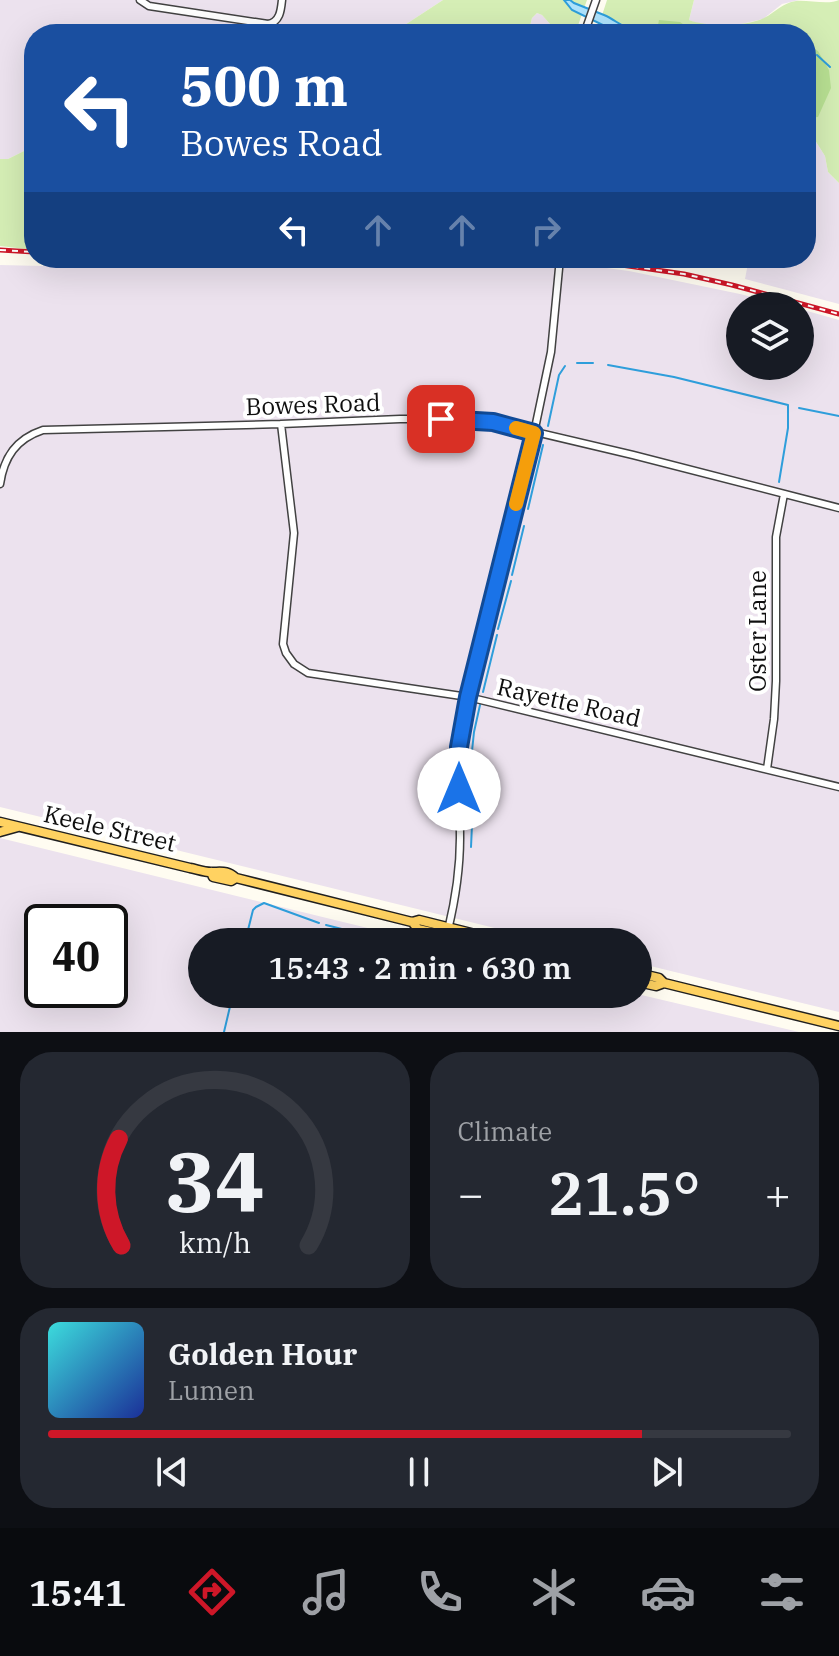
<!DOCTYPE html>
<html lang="en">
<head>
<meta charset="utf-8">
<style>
	:root { --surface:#171b24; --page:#242831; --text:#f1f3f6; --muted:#9ea1a6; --line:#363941; --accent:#ce1728 }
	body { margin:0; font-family:"IBM Plex Serif",serif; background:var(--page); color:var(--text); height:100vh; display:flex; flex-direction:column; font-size:30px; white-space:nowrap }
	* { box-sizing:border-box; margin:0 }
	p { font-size:26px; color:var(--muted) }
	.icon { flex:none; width:44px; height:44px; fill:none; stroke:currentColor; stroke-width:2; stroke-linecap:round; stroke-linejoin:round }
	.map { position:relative; height:1032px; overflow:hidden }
	.sheet { display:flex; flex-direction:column; gap:20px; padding:20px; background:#0d0f14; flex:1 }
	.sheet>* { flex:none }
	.banner { position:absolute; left:24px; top:24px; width:792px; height:244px; border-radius:32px; box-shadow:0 8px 32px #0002; background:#1a4fa0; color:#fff; overflow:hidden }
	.tools { position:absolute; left:726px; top:292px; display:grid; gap:16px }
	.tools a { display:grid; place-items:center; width:88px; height:88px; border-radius:50%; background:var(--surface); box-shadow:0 8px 32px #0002; font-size:40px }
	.speed { position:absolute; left:24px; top:904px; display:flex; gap:16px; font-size:40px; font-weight:700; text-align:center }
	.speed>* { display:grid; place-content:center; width:104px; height:104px; border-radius:50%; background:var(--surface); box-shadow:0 8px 32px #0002; line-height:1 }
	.speed .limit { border:4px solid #111; border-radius:12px; background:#fff; color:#111 }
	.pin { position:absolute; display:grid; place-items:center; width:68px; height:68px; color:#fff; margin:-34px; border-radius:16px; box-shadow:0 4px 12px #0006 }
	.me { position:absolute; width:88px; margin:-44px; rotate:0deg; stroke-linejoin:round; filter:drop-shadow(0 0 6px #0008) }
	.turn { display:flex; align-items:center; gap:28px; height:168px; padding:0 24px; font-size:36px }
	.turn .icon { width:104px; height:104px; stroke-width:2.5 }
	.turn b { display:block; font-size:56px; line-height:68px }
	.lanes { display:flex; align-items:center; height:76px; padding:0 24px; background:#0003; justify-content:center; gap:40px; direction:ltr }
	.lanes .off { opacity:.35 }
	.big { font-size:60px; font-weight:600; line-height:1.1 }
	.sheet .tile { flex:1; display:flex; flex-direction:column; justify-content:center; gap:12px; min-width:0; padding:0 28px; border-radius:32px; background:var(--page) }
	.sheet .dial { align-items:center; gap:0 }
	.dial svg { height:208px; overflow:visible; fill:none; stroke:var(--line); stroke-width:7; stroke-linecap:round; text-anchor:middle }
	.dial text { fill:var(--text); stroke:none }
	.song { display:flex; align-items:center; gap:24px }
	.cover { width:96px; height:96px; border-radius:12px; background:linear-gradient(135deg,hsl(180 70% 55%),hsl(230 70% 35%)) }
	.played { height:8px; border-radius:4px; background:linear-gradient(90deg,var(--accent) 80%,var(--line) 80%) }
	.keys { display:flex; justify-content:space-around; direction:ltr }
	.heat { display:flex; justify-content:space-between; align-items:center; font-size:44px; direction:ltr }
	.sheet .tiles { flex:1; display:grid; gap:20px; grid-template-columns:1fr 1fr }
	.tile:last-child { grid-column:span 2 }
	.trip { position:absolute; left:188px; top:928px; width:464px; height:80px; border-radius:40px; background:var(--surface); box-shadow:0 8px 32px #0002; font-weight:600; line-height:80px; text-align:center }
	.menu { display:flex; height:128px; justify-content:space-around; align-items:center; background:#090b0e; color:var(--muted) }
	.menu .icon { width:56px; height:56px }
	.menu .active { color:var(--accent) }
	.menu b { font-size:36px; color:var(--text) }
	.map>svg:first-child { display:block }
</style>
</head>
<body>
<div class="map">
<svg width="839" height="1032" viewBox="0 0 839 1032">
	<rect width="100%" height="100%" fill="#fffcf1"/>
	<path fill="#ece2ee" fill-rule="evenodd" d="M0 0H443L391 34H34V146L8 159H0Z
		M694 0H799L782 4 763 19 741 24H699L689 20Z
		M537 13 542 15 559 34H528L532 18Z
		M806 126 825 156 828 172 839 183V304L745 279 749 258H806Z
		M378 258 546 260 629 271 740 294 788 306H740V366H800V309L839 320V1012L638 963V942H552L0 807V265L42 266Z
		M0 838 425 942H202V994H637L799 1032H0ZM110 922V990H42V922Z"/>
	<path fill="#d5eeb5" d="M443 0H587L575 34H559L542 15 537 13 532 18 528 34H391Z
		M607 0H694L689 20C707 27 746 27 764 18 776 12 782 3 796 1 809 0 829 5 839 0V183L828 172 825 156 806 126V34H596Z
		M34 146V250L0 246V159H8Z"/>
	<path fill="#b9e193" d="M659 20 680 22 697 34H659L657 30Z
		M806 44 818 51 829 70 831 88 818 117 806 118Z"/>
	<path fill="#afe3fc" stroke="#2e9edb" stroke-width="2" d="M564 0H570L574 3C584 7 594 11 604 15 616 20 625 30 639 31 654 33 671 24 682 34H625L615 31 572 10Z"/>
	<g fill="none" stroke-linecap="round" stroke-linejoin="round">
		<path stroke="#2e9edb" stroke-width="2" d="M421 34 432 28 480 33 493 28
			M817 55 830 67
			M577 363H593
			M608 365 674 377 788 405V428L779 482
			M799 408 839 416
			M548 426 559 375 565 366
			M528 509 543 445
			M512 575 524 526
			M498 629 511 581
			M483 692 497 635
			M472 751 474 732 480 705
			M472 764V814
			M471 847 472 825
			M326 925 393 942
			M245 942 253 910 256 907 264 903 319 923
			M396 942 407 936
			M224 1032 233 994"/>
		<g stroke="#424242" stroke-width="9">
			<path id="minor" d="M140 0 149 6 268 24C280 22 281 10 282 0
				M584 34 596 0
				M281 424 294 533 283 644 286 653 294 664 308 673 468 697 839 787
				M0 484C4 457 16 439 43 430L281 424 400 419H468L493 422 633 455 839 508
				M767 769 774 719 776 681V537L784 494
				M448 930C455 901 460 868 460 838 460 803 457 767 461 732L534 433 551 352 560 258"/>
		</g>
		<g stroke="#202020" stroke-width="11">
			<path id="major" d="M0 822 190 868C196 869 204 872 211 872 222 872 227 870 236 878
				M0 832 18 827
				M211 872 213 877 231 881 236 878 412 922 419 920 479 935 488 941
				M412 922 418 929 474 942
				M638 973 659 978 664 983 839 1026
				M638 982 656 986 664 983"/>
		</g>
		<use href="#minor" stroke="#fff" stroke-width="6"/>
		<use href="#major" stroke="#ffd261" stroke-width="8"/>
		<g stroke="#ce1728" stroke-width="5">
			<path id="rail" d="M0 250 34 252
				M573 258 684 274 732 285 839 314"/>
		</g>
		<use href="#rail" stroke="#fff" stroke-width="2" stroke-dasharray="6" stroke-linecap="butt"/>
	</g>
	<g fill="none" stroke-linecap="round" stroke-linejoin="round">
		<g stroke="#114b97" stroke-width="20">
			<path id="route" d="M441 419 493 422 534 433 468 697 459 747V789"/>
		</g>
		<use href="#route" stroke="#1a73e8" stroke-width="14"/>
		<path stroke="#f59e0b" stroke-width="14" d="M516 504 534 433 516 428"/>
	</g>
	<g text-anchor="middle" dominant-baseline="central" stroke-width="8" stroke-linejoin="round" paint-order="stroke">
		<g font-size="24" fill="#0f0f0f" stroke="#fff">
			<text transform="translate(313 404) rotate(-2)">Bowes Road</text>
			<text transform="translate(757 631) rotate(-90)">Oster Lane</text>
			<text transform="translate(569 702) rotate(13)">Rayette Road</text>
			<text transform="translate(110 828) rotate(13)">Keele Street</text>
		</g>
	</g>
</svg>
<div class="tools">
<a><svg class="icon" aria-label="layers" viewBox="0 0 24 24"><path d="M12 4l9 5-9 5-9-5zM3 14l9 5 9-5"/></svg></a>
</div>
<div class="speed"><div class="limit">40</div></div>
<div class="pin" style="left:441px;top:419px;background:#d93025"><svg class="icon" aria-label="arrive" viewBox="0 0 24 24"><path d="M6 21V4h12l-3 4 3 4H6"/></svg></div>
<svg class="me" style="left:459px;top:789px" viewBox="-20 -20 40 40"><circle r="19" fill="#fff"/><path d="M0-13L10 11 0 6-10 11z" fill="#1a73e8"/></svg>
<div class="trip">15:43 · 2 min · 630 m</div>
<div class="banner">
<div class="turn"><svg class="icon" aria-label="left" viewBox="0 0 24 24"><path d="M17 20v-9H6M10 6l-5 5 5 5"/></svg><div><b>500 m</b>Bowes Road</div></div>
<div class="lanes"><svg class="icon" aria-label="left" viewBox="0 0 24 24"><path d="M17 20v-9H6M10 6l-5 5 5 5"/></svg><svg class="icon off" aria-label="ahead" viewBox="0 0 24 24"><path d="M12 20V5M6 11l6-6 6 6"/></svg><svg class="icon off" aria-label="ahead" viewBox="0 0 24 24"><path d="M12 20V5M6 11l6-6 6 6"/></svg><svg class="icon off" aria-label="right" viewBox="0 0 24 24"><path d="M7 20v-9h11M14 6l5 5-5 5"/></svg></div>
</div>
</div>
<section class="sheet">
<div class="tiles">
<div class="tile dial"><svg viewBox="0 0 100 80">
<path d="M14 69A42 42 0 1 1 86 69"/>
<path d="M14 69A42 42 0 0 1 13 28" stroke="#ce1728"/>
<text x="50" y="56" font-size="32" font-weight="700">34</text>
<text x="50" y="72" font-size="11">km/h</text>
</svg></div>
<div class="tile"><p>Climate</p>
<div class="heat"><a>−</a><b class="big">21.5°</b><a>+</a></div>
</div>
<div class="tile">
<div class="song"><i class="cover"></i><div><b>Golden Hour</b><p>Lumen</p></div></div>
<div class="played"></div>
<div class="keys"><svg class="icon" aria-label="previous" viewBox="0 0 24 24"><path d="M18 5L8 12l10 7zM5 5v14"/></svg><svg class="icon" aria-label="pause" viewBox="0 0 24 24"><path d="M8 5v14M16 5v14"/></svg><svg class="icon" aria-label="next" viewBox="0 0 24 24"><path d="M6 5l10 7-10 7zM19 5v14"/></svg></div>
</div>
</div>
</section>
<nav class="menu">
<b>15:41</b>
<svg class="icon active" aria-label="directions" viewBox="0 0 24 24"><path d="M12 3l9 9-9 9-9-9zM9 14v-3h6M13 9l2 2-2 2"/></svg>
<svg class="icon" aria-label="music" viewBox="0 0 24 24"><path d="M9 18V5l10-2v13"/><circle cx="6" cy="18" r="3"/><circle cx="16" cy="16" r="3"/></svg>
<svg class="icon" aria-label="phone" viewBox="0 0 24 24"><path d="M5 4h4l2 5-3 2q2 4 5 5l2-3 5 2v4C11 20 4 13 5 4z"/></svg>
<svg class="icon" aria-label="climate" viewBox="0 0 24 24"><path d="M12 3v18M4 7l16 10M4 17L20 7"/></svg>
<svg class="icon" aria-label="car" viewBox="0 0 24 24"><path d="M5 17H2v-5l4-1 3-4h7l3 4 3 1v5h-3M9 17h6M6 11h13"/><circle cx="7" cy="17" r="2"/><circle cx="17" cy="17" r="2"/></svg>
<svg class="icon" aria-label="filters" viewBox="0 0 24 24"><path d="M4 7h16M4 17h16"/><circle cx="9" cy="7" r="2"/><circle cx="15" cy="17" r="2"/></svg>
</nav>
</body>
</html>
